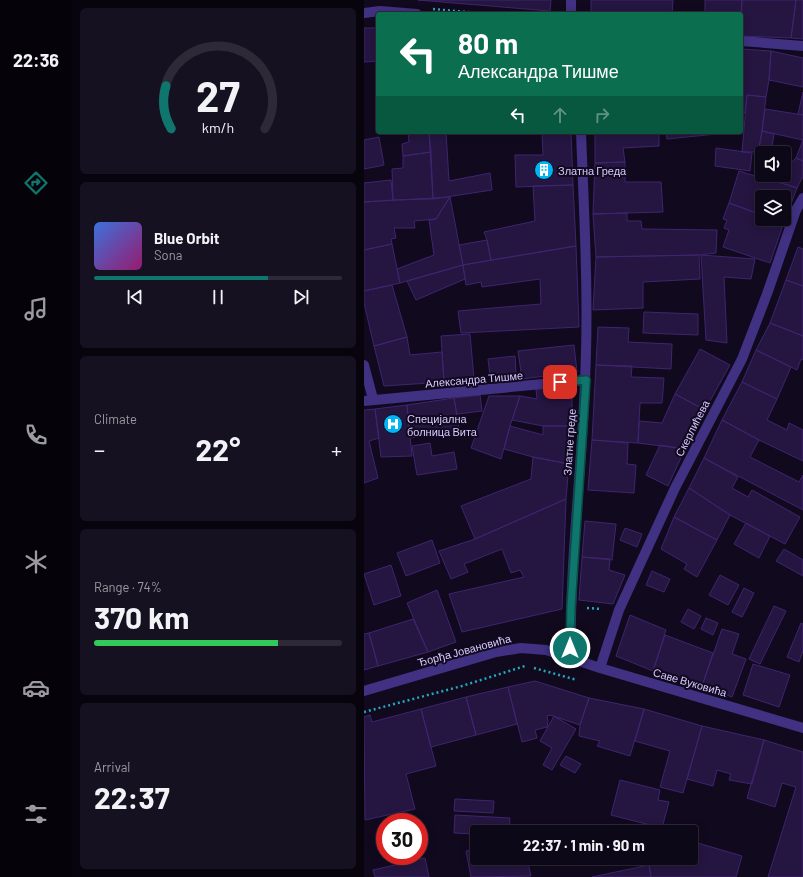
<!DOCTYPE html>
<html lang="en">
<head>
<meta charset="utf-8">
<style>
	:root { --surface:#0d0817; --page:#161120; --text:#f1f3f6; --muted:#9a9aa1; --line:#2d2936; --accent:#0f766e }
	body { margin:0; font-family:Barlow,sans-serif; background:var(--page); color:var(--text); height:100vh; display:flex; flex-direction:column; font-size:15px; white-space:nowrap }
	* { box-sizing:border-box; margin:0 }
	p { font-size:13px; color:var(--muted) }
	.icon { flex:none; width:22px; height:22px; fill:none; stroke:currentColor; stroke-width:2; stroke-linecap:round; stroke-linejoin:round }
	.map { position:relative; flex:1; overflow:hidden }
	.panel { display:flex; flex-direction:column; gap:8px; padding:8px; background:#07040d; width:292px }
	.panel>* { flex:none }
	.banner { position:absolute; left:12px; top:12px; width:367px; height:122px; border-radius:4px; box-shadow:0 2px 10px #0003,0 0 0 1px var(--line); background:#0b6e4f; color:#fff; overflow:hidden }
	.tools { position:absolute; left:391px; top:146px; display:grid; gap:8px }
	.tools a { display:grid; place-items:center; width:36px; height:36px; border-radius:4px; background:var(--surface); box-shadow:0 2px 10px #0003,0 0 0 1px var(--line); font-size:20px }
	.speed { position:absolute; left:12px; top:813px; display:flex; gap:8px; font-size:20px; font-weight:700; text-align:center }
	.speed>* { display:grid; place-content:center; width:52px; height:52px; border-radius:50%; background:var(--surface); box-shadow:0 2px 10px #0003,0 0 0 1px var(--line); line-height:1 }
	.speed .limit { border:6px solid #d22; background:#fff; color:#111 }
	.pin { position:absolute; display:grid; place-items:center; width:34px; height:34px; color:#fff; margin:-17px; border-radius:8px; box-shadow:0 2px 6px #0006 }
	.me { position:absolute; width:44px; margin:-22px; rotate:0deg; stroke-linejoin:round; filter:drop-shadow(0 0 3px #0008) }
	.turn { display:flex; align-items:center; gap:14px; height:84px; padding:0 16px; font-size:18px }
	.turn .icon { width:52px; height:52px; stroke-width:2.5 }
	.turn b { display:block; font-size:28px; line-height:34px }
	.lanes { display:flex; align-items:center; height:38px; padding:0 16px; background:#0003; justify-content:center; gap:20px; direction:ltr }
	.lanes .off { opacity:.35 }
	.big { font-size:30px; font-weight:700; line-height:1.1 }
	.panel .tile { flex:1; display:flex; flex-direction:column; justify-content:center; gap:6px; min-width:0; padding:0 14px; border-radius:6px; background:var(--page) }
	.panel .dial { align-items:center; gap:0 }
	.dial svg { height:104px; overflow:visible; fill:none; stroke:var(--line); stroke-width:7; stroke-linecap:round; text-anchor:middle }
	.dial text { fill:var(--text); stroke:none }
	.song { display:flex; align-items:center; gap:12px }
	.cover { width:48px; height:48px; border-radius:6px; background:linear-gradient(135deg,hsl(220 70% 55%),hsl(320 70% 35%)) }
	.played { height:4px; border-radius:2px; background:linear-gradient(90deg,var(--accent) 70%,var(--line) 70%) }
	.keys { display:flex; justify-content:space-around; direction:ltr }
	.heat { display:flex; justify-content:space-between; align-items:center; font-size:22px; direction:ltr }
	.charge { height:6px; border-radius:3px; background:linear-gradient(90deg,#34c759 74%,var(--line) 0) }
	.trip { position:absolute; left:106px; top:825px; width:228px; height:40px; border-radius:4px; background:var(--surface); box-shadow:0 2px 10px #0003,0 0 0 1px var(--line); font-weight:700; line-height:40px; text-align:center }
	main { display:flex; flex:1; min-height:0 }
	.menu { display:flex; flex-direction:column; width:72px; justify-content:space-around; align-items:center; background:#050309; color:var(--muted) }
	.menu .icon { width:28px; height:28px }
	.menu .on { color:var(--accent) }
	.menu b { font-size:18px; color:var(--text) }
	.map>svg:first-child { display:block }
</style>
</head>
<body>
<main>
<nav class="menu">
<b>22:36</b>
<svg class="icon on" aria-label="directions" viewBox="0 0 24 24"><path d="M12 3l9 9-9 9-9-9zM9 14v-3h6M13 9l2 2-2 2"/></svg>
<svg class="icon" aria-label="music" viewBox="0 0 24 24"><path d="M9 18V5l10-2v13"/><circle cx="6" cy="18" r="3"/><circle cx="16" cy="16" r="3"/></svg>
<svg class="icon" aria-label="phone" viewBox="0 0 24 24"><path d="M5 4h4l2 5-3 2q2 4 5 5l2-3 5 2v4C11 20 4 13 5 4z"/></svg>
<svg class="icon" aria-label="climate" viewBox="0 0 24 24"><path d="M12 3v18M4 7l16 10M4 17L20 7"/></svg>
<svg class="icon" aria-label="car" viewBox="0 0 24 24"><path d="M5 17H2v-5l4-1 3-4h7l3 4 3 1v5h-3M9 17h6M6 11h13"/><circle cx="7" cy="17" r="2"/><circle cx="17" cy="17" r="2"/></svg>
<svg class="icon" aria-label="filters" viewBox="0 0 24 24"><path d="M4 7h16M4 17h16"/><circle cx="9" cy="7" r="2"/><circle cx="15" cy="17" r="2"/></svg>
</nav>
<section class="panel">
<div class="tile dial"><svg viewBox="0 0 100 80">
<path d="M14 69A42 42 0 1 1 86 69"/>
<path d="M14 69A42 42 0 0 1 10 36" stroke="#0f766e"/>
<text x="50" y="56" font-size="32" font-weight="700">27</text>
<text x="50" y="72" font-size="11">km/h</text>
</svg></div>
<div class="tile">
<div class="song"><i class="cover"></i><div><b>Blue Orbit</b><p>Sona</p></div></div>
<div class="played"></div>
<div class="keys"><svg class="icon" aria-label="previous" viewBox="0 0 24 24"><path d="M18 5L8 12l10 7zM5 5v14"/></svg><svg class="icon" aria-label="pause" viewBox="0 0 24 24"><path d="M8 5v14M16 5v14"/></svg><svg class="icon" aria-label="next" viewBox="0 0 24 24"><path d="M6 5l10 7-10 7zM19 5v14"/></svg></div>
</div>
<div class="tile"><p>Climate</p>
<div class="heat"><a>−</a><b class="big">22°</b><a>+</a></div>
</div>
<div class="tile"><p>Range · 74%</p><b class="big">370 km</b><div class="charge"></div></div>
<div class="tile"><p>Arrival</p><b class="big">22:37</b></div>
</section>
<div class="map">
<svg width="439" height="877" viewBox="0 0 439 877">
	<rect width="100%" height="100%" fill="#110a1f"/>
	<path fill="#251541" stroke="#3f246f" d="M54 0H187L186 11Z
		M227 0H309L308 14H227Z
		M341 0H378L377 14H341Z
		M378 0H432L427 38 377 36Z
		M432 0H439V39L427 38Z
		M0 28H14V61L0 62Z
		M377 49 407 51 405 80 402 97 383 95 381 113H377Z
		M407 51 439 58V87L405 80Z
		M439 92V115L434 114Z
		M383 95 402 97 398 131 394 152H378Z
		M401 109 439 115V161L432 158 439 140 398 131Z
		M398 131 410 134 407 153H398V164L393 163Z
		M44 132H65L67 152 39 156 38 144 45 142Z
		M65 132H82L85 181 126 173 128 190 69 199Z
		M178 132H207L209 185 152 187 151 155H179Z
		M231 132H295V146L259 148 261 162 231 163Z
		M302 132H353V134L303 139Z
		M15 137 20 165 0 169V140Z
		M352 148 388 153 386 171 351 166Z
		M67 152 69 199 29 200 28 169 39 168V156Z
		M432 158 439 161V176L433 188 414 182 417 175H420V169Z
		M261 162V182H297L299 212 229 214 231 163Z
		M393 163 398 164V175H417L414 182 433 188 420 222 410 219H420V197H398V215L365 203 375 171 391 176Z
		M27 180 29 200 0 202V183Z
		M209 185 212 246 127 260 123 240 120 232 171 221 169 186Z
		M86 197 72 219 50 221 51 228H30L32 238 27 239 28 244 0 250V202Z
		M86 197 99 265 36 283 33 269 70 255 65 220 72 219Z
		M365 203 398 215V219H410L420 222 406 263 359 247 365 230 360 228 363 220 359 219Z
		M263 213V221H277L278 229 353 230 352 253 335 255 232 257 229 214Z
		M123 240 127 260 99 265 95 245Z
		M28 244 36 283 0 291V250Z
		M212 246 215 327 97 333 94 311 177 304 176 279 118 287 117 282 102 285 99 265Z
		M434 247 439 249V286L422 280Z
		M335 255 336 279 279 282V308L229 310 232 257Z
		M337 255 391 259 387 279 360 277 363 343 342 340Z
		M99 265 101 279 52 300 43 281Z
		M422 280 439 286V336L406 323Z
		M28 285 43 337 10 346 0 303V291Z
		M280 312 334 314V335L279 333Z
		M406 323 439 336V360L437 359 433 370 392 350Z
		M234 327 265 328 264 342 308 344 307 369 232 365Z
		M106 334 110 379 80 382 77 336Z
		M43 337 46 355 78 352 80 382 20 386 10 346Z
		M210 345 213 372 158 379 154 351Z
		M336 349 366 365 341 410 311 394Z
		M392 350 427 367 413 399 378 382Z
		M151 356 152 373 126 376 124 359Z
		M232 365 268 366 267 377 300 378 298 403H276L274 443 228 440Z
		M378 382 413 399 403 420 423 430 425 423 439 430V461L395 440 358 420Z
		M208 386V426H179L148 420 156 396 173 399 172 389Z
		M311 394 341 410 321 449 274 443 275 421 298 423Z
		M116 395 118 411 93 414 90 398Z
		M125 396H156L146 426 137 459 107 448Z
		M90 398 95 430 46 438 43 405Z
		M43 405 48 456 17 457 11 409Z
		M11 409 15 438 5 441 14 478 0 483V410Z
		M358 420 395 440 386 457 435 482 439 475V510L340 458Z
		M146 426 179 435V426H208L205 464 169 457 140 449Z
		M228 440 264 443 263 464 272 465 270 493 224 490Z
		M66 443 68 456 90 452 93 469 53 475 48 446Z
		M296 445 321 449 304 486 282 475Z
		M169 457 205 464 202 499 111 539 97 506 167 479Z
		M340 458 374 477 368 488 384 497 388 490 436 517 421 544 366 515 325 488Z
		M325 488 366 515 353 540 310 517Z
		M202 499 198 609 98 632 85 594 160 577 156 570 147 573 138 549 100 564 104 572 87 579 75 551 111 539Z
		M310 517 353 540 333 577 320 569 323 564 297 549Z
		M221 521 252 524 248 560 218 557Z
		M382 523 406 536 395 558 370 544Z
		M261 528 278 534 273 547 256 540Z
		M68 540 76 563 42 576 33 553Z
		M420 549 439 560V576L412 561Z
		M218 557 246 559 245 570 261 575 249 604 215 600Z
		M27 565 37 596 10 605 0 574Z
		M288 571 306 579 300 592 282 585Z
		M356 575 375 585 364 605 345 595Z
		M380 588 390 593 378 617 368 612Z
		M73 590 92 642 64 652 43 603Z
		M410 606 422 611 396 664 385 659Z
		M324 609 337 616 330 629 317 622Z
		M266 615 302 630 289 671 252 656Z
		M342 618 354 623 349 635 337 629Z
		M49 619 64 652 14 666 5 633Z
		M437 623 439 624V651L435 662 423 657Z
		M358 629 375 634 368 654 382 659 368 697 338 686Z
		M5 633 14 666 0 670V634Z
		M301 635 349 653 338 686 289 671Z
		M389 664 426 675 415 707 379 695Z
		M171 681 225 698 216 725 186 715 183 716 184 721 183 727 171 730 173 738 158 742 144 687Z
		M144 687 153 724 112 735 102 697Z
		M102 697 112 735 67 747 57 709Z
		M225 698 280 709 266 756 233 746 236 741 215 736 216 725Z
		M57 709 72 766 42 774 51 809 1 820 0 717 6 715 8 722Z
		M280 709 338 726 319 793 296 787 306 751 271 741Z
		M190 716 212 729 188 770 179 765 188 748 176 741Z
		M338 726 400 740 388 784 365 780 367 774 353 770 349 786 323 779Z
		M400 740 439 752V877H404L432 787 418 783 411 807 383 798Z
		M202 756 217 764 211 773 196 765Z
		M256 780 296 790 294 800 305 802 298 828 247 815Z
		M91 799 130 801 129 813 90 811Z
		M91 815 146 818 145 832H113V834L90 833Z
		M327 841 378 856 372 877H287L285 865 313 858H327Z
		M113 849V858H163L167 876 107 877 102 851Z
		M61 858 65 877H11L9 870Z
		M285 865 287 877H228Z"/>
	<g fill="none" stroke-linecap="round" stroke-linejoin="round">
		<path stroke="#22aab9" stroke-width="2.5" stroke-dasharray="2 3" stroke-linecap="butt" d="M69 9 126 14
			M223 608 238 609
			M170 668 213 680
			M0 712 98 686 161 666"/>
		<path stroke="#403182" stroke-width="10" d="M207 0V14
			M0 13 16 11 53 14
			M377 41 439 46
			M0 365 9 399
			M0 401 221 380
			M207 658C205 565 218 473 221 380 225 297 220 215 217 132
			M236 668 255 610 311 488 378 359 403 294 432 210 439 198
			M0 691 132 652 157 648 182 650 236 668 439 728"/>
	</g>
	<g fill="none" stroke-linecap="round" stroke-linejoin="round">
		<g stroke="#0a4d48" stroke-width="10">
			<path id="route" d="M196 382 222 380 207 607 206 648"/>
		</g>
		<use href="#route" stroke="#0f766e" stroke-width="7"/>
	</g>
	<defs>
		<g id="building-disc" transform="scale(1)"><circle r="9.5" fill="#00b5f3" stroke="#110a1f"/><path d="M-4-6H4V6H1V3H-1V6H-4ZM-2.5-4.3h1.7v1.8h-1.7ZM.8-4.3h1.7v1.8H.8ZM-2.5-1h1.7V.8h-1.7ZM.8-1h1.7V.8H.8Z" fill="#fff"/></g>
		<g id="hospital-disc" transform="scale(1)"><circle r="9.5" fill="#00b5f3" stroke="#110a1f"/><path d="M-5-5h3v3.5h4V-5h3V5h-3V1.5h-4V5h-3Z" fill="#fff"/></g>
	</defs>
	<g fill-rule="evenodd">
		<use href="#building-disc" x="180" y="170"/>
		<use href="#hospital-disc" x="29" y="424"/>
	</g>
	<g text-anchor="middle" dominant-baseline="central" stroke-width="4" stroke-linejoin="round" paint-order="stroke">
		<g font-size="11" fill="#d7c8ff" stroke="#110a1f" text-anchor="start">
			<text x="194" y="170">Златна Греда</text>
			<text x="43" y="418">Специјална<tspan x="43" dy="13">болница Вита</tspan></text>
		</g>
		<g font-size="11" fill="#d7c8ff" stroke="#110a1f">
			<text transform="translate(110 379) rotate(-5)">Александра Тишме</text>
			<text transform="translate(328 428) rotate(-63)">Скерлићева</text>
			<text transform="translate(205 442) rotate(-86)">Златне греде</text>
			<text transform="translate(100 650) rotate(-15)">Ђорђа Јовановића</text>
			<text transform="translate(326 682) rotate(16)">Саве Вуковића</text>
		</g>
	</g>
</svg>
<div class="tools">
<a><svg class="icon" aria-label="sound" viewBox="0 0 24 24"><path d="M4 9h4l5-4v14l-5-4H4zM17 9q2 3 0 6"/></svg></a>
<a><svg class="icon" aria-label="layers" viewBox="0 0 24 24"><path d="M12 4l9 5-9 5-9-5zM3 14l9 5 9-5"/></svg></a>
</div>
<div class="speed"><div class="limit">30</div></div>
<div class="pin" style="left:196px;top:382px;background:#d93025"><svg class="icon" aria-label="arrive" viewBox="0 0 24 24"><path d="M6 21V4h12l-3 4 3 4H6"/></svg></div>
<svg class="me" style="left:206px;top:648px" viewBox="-20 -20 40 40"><circle r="17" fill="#0f766e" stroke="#fff" stroke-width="3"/><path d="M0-11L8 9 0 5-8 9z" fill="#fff"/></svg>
<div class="trip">22:37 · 1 min · 90 m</div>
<div class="banner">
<div class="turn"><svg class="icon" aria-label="left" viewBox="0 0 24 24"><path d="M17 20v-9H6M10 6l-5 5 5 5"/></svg><div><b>80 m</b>Александра Тишме</div></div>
<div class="lanes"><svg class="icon" aria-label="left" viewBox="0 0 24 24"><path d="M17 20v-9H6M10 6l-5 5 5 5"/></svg><svg class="icon off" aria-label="ahead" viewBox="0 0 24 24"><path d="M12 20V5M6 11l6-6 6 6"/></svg><svg class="icon off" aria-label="right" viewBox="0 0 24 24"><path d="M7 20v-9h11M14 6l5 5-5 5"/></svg></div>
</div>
</div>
</main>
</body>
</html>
